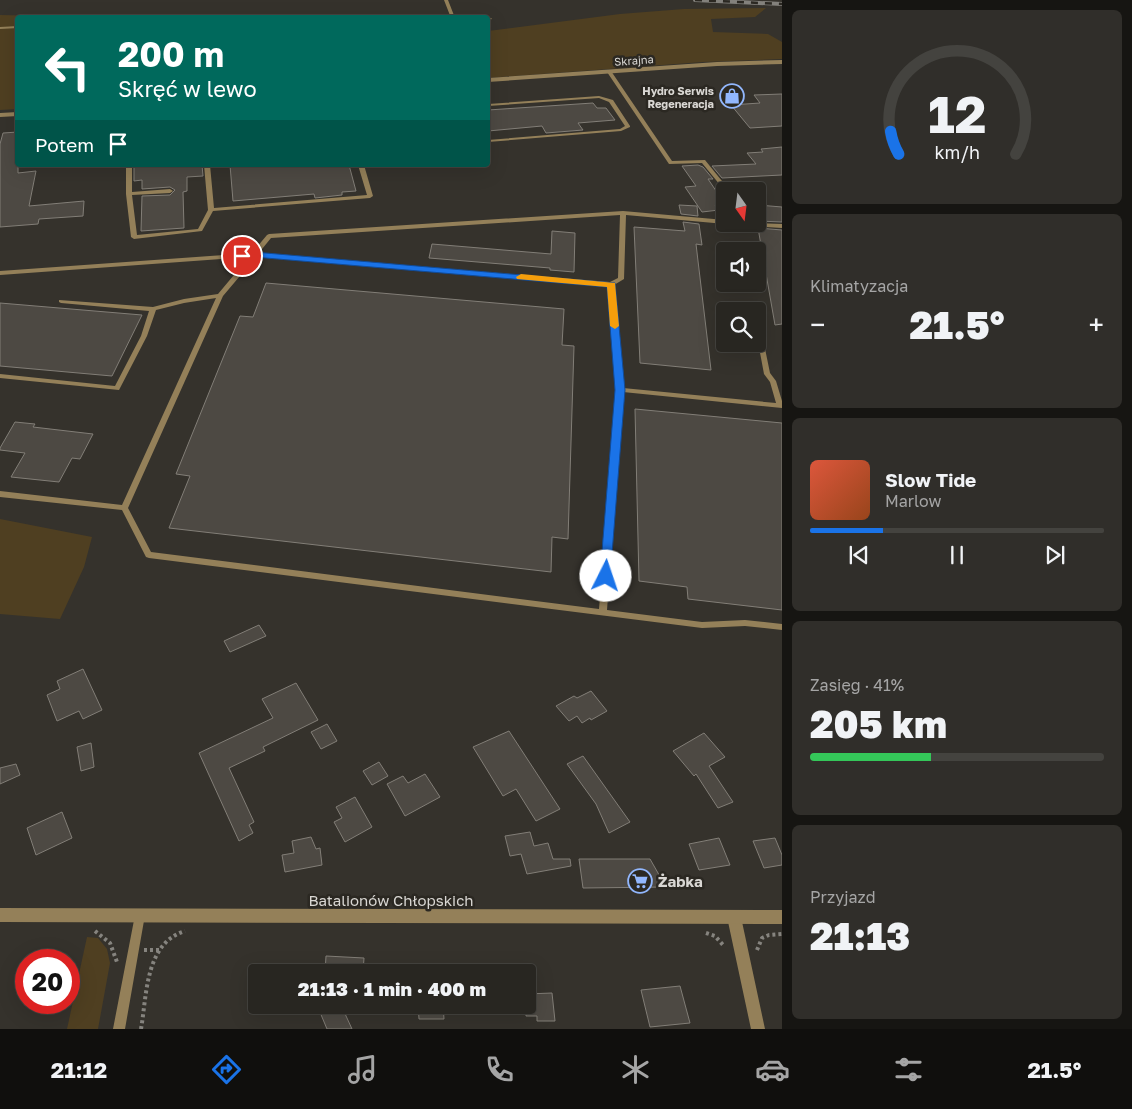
<!DOCTYPE html>
<html lang="pl">
<head>
<meta charset="utf-8">
<style>
	:root { --surface:#282621; --page:#302e2a; --text:#f1f3f6; --muted:#a5a5a5; --line:#44433f; --accent:#1a73e8 }
	body { margin:0; font-family:"Golos Text",sans-serif; background:var(--page); color:var(--text); height:100vh; display:flex; flex-direction:column; font-size:19px; white-space:nowrap }
	* { box-sizing:border-box; margin:0 }
	p { font-size:16px; color:var(--muted) }
	.icon { flex:none; width:28px; height:28px; fill:none; stroke:currentColor; stroke-width:2; stroke-linecap:round; stroke-linejoin:round }
	.map { position:relative; flex:1; overflow:hidden }
	.side { display:flex; flex-direction:column; gap:10px; padding:10px; background:#161512; width:350px }
	.side>* { flex:none }
	.hud { position:absolute; left:15px; top:15px; width:475px; height:152px; border-radius:5px; box-shadow:0 5px 20px #0002,0 0 0 1px var(--line); background:#00695c; color:#fff; overflow:hidden }
	.needle { width:32px; rotate:166deg }
	.tools { position:absolute; left:716px; top:182px; display:grid; gap:10px }
	.tools a { display:grid; place-items:center; width:50px; height:50px; border-radius:5px; background:var(--surface); box-shadow:0 5px 20px #0002,0 0 0 1px var(--line); font-size:25px }
	.speed { position:absolute; left:15px; top:949px; display:flex; gap:10px; font-size:25px; font-weight:700; text-align:center }
	.speed>* { display:grid; place-content:center; width:65px; height:65px; border-radius:50%; background:var(--surface); box-shadow:0 5px 20px #0002,0 0 0 1px var(--line); line-height:1 }
	.speed .limit { border:8px solid #d22; background:#fff; color:#111 }
	.pin { position:absolute; display:grid; place-items:center; width:42px; height:42px; color:#fff; margin:-21px; border:2px solid #fff; border-radius:50%; box-shadow:0 1px 5px #0007 }
	.me { position:absolute; width:55px; margin:-28px; rotate:4deg; stroke-linejoin:round; filter:drop-shadow(0 0 4px #0008) }
	.turn { display:flex; align-items:center; gap:18px; height:105px; padding:0 20px; font-size:22px }
	.turn .icon { width:65px; height:65px; stroke-width:2.5 }
	.turn b { display:block; font-size:35px; line-height:42px }
	.then { display:flex; align-items:center; height:48px; padding:0 20px; background:#0003; gap:10px; font-size:19px }
	.big { font-size:38px; font-weight:800; line-height:1.1 }
	.side .widget { flex:1; display:flex; flex-direction:column; justify-content:center; gap:8px; min-width:0; padding:0 18px; border-radius:8px; background:var(--page) }
	.side .dial { align-items:center; gap:0 }
	.dial svg { height:130px; overflow:visible; fill:none; stroke:var(--line); stroke-width:7; stroke-linecap:round; text-anchor:middle }
	.dial text { fill:var(--text); stroke:none }
	.song { display:flex; align-items:center; gap:15px }
	.cover { width:60px; height:60px; border-radius:8px; background:linear-gradient(135deg,hsl(10 70% 55%),hsl(20 70% 35%)) }
	.played { height:5px; border-radius:2px; background:linear-gradient(90deg,var(--accent) 25%,var(--line) 25%) }
	.keys { display:flex; justify-content:space-around; direction:ltr }
	.heat { display:flex; justify-content:space-between; align-items:center; font-size:28px; direction:ltr }
	.charge { height:8px; border-radius:4px; background:linear-gradient(90deg,#34c759 41%,var(--line) 0) }
	.trip { position:absolute; left:248px; top:964px; width:288px; height:50px; border-radius:5px; background:var(--surface); box-shadow:0 5px 20px #0002,0 0 0 1px var(--line); font-weight:800; line-height:50px; text-align:center }
	.dock { display:flex; height:80px; justify-content:space-around; align-items:center; background:#100f0d; color:var(--muted) }
	.dock .icon { width:35px; height:35px }
	.dock .active { color:var(--accent) }
	.dock b { font-size:22px; color:var(--text) }
	main { display:flex; flex:1; min-height:0 }
	.map>svg:first-child { display:block }
</style>
</head>
<body>
<main>
<div class="map">
<svg width="782" height="1029" viewBox="0 0 782 1029">
	<rect width="100%" height="100%" fill="#35322c"/>
	<path fill="#4f3f21" d="M766 8 755 17 711 19 713 32 768 34 782 42V59L703 62 488 78V31L620 14 684 9Z
		M0 15 89 17 18 18 17 109 0 110Z
		M0 519 92 537 84 567 60 619 0 614Z
		M87 937 98 938 107 949 110 963 98 1029H67Z"/>
	<path fill="#4d4943" stroke="#827e77" d="M782 94V126L750 128 731 105 760 103 754 95Z
		M593 103 597 108H606L615 120 578 123 583 130 546 133 542 126 488 131V110Z
		M18 132V173L36 171 29 206 84 201 83 216 39 219 38 224 0 227V144L3 133Z
		M782 147V175L722 178 712 166 756 164 747 153 763 152 761 149Z
		M134 165H202L203 176 187 177V191L183 192 184 228 141 231 142 196 170 195 175 190 170 187 142 189V180L134 181Z
		M230 165H349L356 191 342 192V195L315 198 314 194 233 201Z
		M698 165 703 167 713 179H708L725 204 715 205 719 210 702 212 685 187 696 186 682 166Z
		M679 205 697 206 698 216 681 214Z
		M758 205 782 207V222L758 221Z
		M683 222 699 224 702 245 696 244 711 370 640 363 634 227 685 231Z
		M758 228 782 230V324L775 325Z
		M552 231 575 233 574 272 550 270V268L429 258 432 244 551 254Z
		M266 283 564 309 562 345 574 346 568 539 552 537 551 572 169 528 190 476 176 474 240 316 253 317Z
		M0 303 142 315 112 376 0 366Z
		M635 409 782 423V610L688 599 687 587 639 581Z
		M15 422 35 424 33 427 93 434 80 459 72 458 59 482 11 477 25 453 0 450V448Z
		M259 625 266 636 230 652 224 641Z
		M83 669 102 710 83 719 79 711 57 721 47 695 60 689 57 681Z
		M296 683 318 720 263 747 265 751 229 768 254 822 249 825 253 833 239 841 199 753 273 718 262 699Z
		M591 691 607 711 591 720 590 718 582 723 577 716 569 721 556 706 574 696 577 698Z
		M327 724 337 741 321 749 311 732Z
		M509 731 560 809 536 821 516 789 503 796 473 747Z
		M704 733 725 757 709 766 733 802 718 808 696 774 694 776 673 751Z
		M91 743 94 767 81 771 77 747Z
		M583 756 630 822 609 833 596 804 567 764Z
		M379 762 388 776 372 785 363 771Z
		M16 764 20 775 0 784V768Z
		M425 774 440 797 405 816 387 784 403 776 408 783Z
		M355 797 372 827 345 842 334 822 342 818 336 807Z
		M62 812 72 838 36 855 27 828Z
		M530 832 534 846 548 843 553 859H570L571 866 527 874 521 854 510 856 505 836Z
		M311 837 316 849 320 848 322 865 285 872 282 855 294 853 292 841Z
		M719 838 730 865 699 870 689 844Z
		M775 838 782 855V865L764 868 753 841Z
		M579 859H650L666 887 583 888Z
		M326 956 364 958 363 972H325Z
		M680 986 690 1023 650 1027 641 990Z
		M552 993 555 1021H537V1016H526V994Z
		M317 1005H341L352 1029H327Z
		M418 1005H443L444 1019H419Z"/>
	<g fill="none" stroke-linecap="round" stroke-linejoin="round">
		<path stroke="#86847f" stroke-width="4" stroke-dasharray="3 3" stroke-linecap="butt" d="M95 931 110 943 117 962
			M706 933 715 936 724 946
			M144 950H159
			M757 950 762 938 769 935 782 934
			M141 1029C147 995 145 943 185 931"/>
		<path fill="#948059" fill-rule="evenodd" d="M444 0H448L455 18H451Z
			M488 18H491L492 19 488 20Z
			M18 26V28L0 29V27Z
			M607 71H611L672 161 705 160 730 191H725L702 163 669 164 607 72Z
			M599 96 613 100 630 126V127L621 131 488 142V140L620 129 625 126 609 102 599 98 488 106V104Z
			M126 165H132V192L170 189 173 191 170 193 132 195 137 235 198 229 208 210 204 165H210L214 208 367 195 358 165H364L373 196 370 198 213 211 202 231 134 239 131 237 126 194Z
			M623 211 725 220V224L626 215 624 279 614 285 623 388 776 403 770 382 764 374 758 342V327L761 329 770 373 776 381 782 401V408L623 392 607 610 702 622 745 620 782 624V630L745 626 702 628 149 558 146 557 122 510 0 497V491L122 505 216 298 184 303 156 310 147 336 119 390 0 378V374L115 386 141 336 149 311 61 303 59 302V300L153 307 184 299 218 294 249 257 0 275V271L252 253 267 235 269 234ZM620 215 618 278 610 282 258 254 271 238ZM256 257 608 286 617 390 599 609 151 552 128 508 223 296Z
			M758 223 782 224V228L751 226 748 224H758Z
			M140 910 144 911 145 915 125 1029H113L135 915 136 911Z"/>
		<path fill="#948059" fill-rule="evenodd" d="M782 60V64L717 66 488 82V78L717 62Z
			M18 112V116L0 117V113Z
			M734 910 739 912 741 917 765 1029H751L727 917 729 912Z"/>
		<path fill="#948059" fill-rule="evenodd" d="M0 908 782 910V924L0 922Z"/>
		<g stroke="#83817c" stroke-width="4">
			<path id="rail" d="M695 0 782 4"/>
		</g>
		<use href="#rail" stroke="#2b2822" stroke-width="2.5" stroke-dasharray="7" stroke-linecap="butt"/>
	</g>
	<path fill="#1a73e8" stroke="#114b97" d="M254 252 615 283 625 390 610 579H602L600 576 615 390 607 287 254 257 242 258 238 256 242 253Z"/>
	<path fill="#f59e0b" d="M521 274 615 283 619 326 615 329 610 326 607 287 517 279 516 277Z"/>
	<defs>
		<g id="shop-ring" transform="scale(1.25)"><circle r="9.5" fill="#2b2822" stroke="#92b7fd" stroke-width="1.5"/><path d="M-5-2.5h2.3a2.7 3.5 0 0 1 5.4 0H5L5.5 6h-11ZM-1.5-2.5h3a1.5 2.3 0 0 0-3 0Z" fill="#92b7fd"/></g>
		<g id="supermarket-ring" transform="scale(1.25)"><circle r="9.5" fill="#2b2822" stroke="#92b7fd" stroke-width="1.5"/><path d="M-6-5.5h2.5l.6 2H6L4.5 2H-2.5L-4.4-4H-6ZM-1.5 3.2a1.3 1.3 0 1 0 .1 0ZM3 3.2a1.3 1.3 0 1 0 .1 0Z" fill="#92b7fd"/></g>
	</defs>
	<g fill-rule="evenodd">
		<use href="#shop-ring" x="732" y="96"/>
		<use href="#supermarket-ring" x="640" y="881"/>
	</g>
	<g text-anchor="middle" dominant-baseline="central" stroke-width="5" stroke-linejoin="round" paint-order="stroke">
		<g font-size="11" fill="#d9d7d3" stroke="#2b2822">
			<text transform="translate(634 60) rotate(-4)">Skrajna</text>
		</g>
		<g font-size="11" font-weight="bold" fill="#d9d7d3" stroke="#2b2822" text-anchor="end">
			<text x="714" y="90">Hydro Serwis<tspan x="714" dy="13">Regeneracja</tspan></text>
		</g>
		<g font-size="15" font-weight="bold" fill="#d9d7d3" stroke="#2b2822" text-anchor="start">
			<text x="658" y="881">Żabka</text>
		</g>
		<g font-size="15" fill="#d9d7d3" stroke="#2b2822">
			<text x="391" y="900">Batalionów Chłopskich</text>
		</g>
	</g>
</svg>
<div class="tools">
<a><svg class="needle" viewBox="-14 -14 28 28"><path d="M0-13l5 13h-10z" fill="#e53935"/><path d="M0 13l5-13h-10z" fill="#a5a5a5"/></svg></a>
<a><svg class="icon" aria-label="sound" viewBox="0 0 24 24"><path d="M4 9h4l5-4v14l-5-4H4zM17 9q2 3 0 6"/></svg></a>
<a><svg class="icon" aria-label="search" viewBox="0 0 24 24"><circle cx="10" cy="10" r="6"/><path d="M15 15l6 6"/></svg></a>
</div>
<div class="speed"><div class="limit">20</div></div>
<div class="pin" style="left:242px;top:256px;background:#d93025"><svg class="icon" aria-label="arrive" viewBox="0 0 24 24"><path d="M6 21V4h12l-3 4 3 4H6"/></svg></div>
<svg class="me" style="left:606px;top:576px" viewBox="-20 -20 40 40"><circle r="19" fill="#fff"/><path d="M0-13L10 11 0 6-10 11z" fill="#1a73e8"/></svg>
<div class="trip">21:13 · 1 min · 400 m</div>
<div class="hud">
<div class="turn"><svg class="icon" aria-label="left" viewBox="0 0 24 24"><path d="M17 20v-9H6M10 6l-5 5 5 5"/></svg><div><b>200 m</b>Skręć w lewo</div></div>
<div class="then">Potem<svg class="icon" aria-label="arrive" viewBox="0 0 24 24"><path d="M6 21V4h12l-3 4 3 4H6"/></svg></div>
</div>
</div>
<section class="side">
<div class="widget dial"><svg viewBox="0 0 100 80">
<path d="M14 69A42 42 0 1 1 86 69"/>
<path d="M14 69A42 42 0 0 1 9 55" stroke="#1a73e8"/>
<text x="50" y="56" font-size="32" font-weight="700">12</text>
<text x="50" y="72" font-size="11">km/h</text>
</svg></div>
<div class="widget"><p>Klimatyzacja</p>
<div class="heat"><a>−</a><b class="big">21.5°</b><a>+</a></div>
</div>
<div class="widget">
<div class="song"><i class="cover"></i><div><b>Slow Tide</b><p>Marlow</p></div></div>
<div class="played"></div>
<div class="keys"><svg class="icon" aria-label="previous" viewBox="0 0 24 24"><path d="M18 5L8 12l10 7zM5 5v14"/></svg><svg class="icon" aria-label="pause" viewBox="0 0 24 24"><path d="M8 5v14M16 5v14"/></svg><svg class="icon" aria-label="next" viewBox="0 0 24 24"><path d="M6 5l10 7-10 7zM19 5v14"/></svg></div>
</div>
<div class="widget"><p>Zasięg · 41%</p><b class="big">205 km</b><div class="charge"></div></div>
<div class="widget"><p>Przyjazd</p><b class="big">21:13</b></div>
</section>
</main>
<nav class="dock">
<b>21:12</b>
<svg class="icon active" aria-label="directions" viewBox="0 0 24 24"><path d="M12 3l9 9-9 9-9-9zM9 14v-3h6M13 9l2 2-2 2"/></svg>
<svg class="icon" aria-label="music" viewBox="0 0 24 24"><path d="M9 18V5l10-2v13"/><circle cx="6" cy="18" r="3"/><circle cx="16" cy="16" r="3"/></svg>
<svg class="icon" aria-label="phone" viewBox="0 0 24 24"><path d="M5 4h4l2 5-3 2q2 4 5 5l2-3 5 2v4C11 20 4 13 5 4z"/></svg>
<svg class="icon" aria-label="climate" viewBox="0 0 24 24"><path d="M12 3v18M4 7l16 10M4 17L20 7"/></svg>
<svg class="icon" aria-label="car" viewBox="0 0 24 24"><path d="M5 17H2v-5l4-1 3-4h7l3 4 3 1v5h-3M9 17h6M6 11h13"/><circle cx="7" cy="17" r="2"/><circle cx="17" cy="17" r="2"/></svg>
<svg class="icon" aria-label="filters" viewBox="0 0 24 24"><path d="M4 7h16M4 17h16"/><circle cx="9" cy="7" r="2"/><circle cx="15" cy="17" r="2"/></svg>
<b>21.5°</b>
</nav>
</body>
</html>
